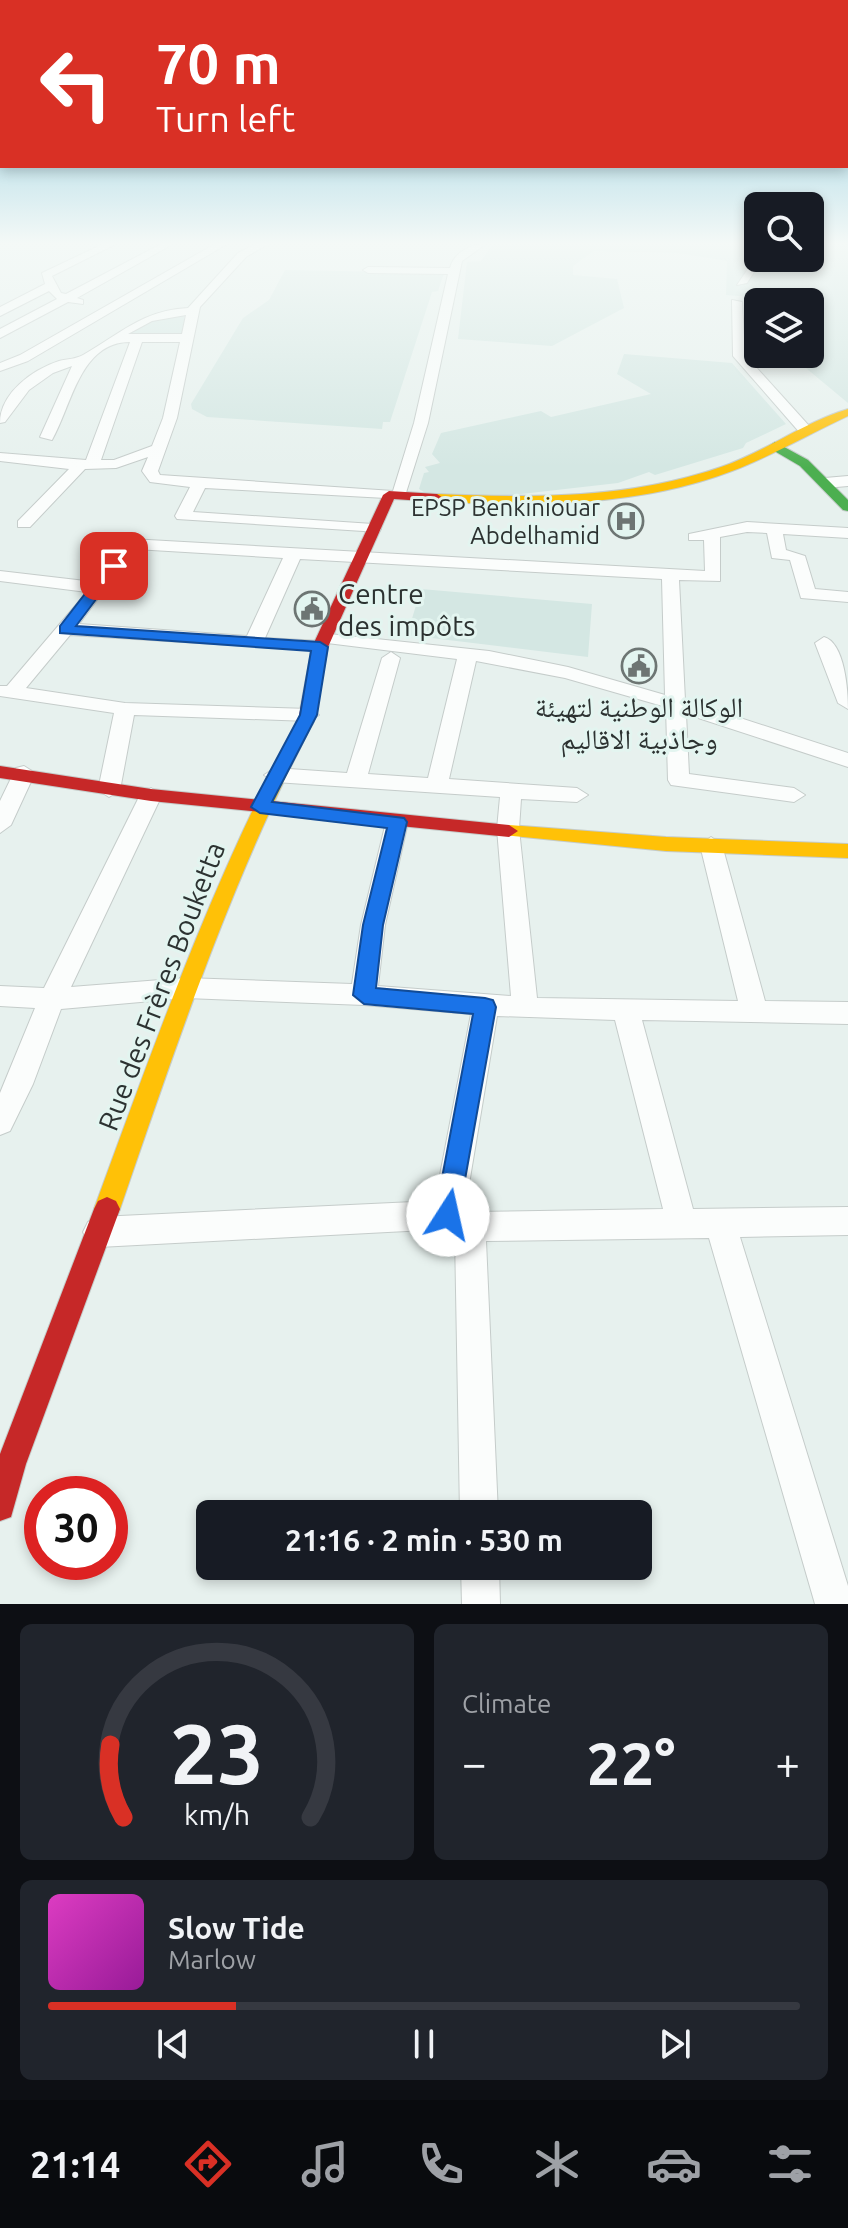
<!DOCTYPE html>
<html lang="en">
<head>
<meta charset="utf-8">
<style>
	:root { --surface:#171b24; --page:#20242c; --text:#f1f3f6; --muted:#9ea1a6; --line:#363941; --accent:#d93025 }
	body { margin:0; font-family:Ubuntu,"Noto Naskh Arabic",sans-serif; background:var(--page); color:var(--text); height:100vh; display:flex; flex-direction:column; font-size:30px; white-space:nowrap }
	* { box-sizing:border-box; margin:0 }
	p { font-size:26px; color:var(--muted) }
	.icon { flex:none; width:44px; height:44px; fill:none; stroke:currentColor; stroke-width:2; stroke-linecap:round; stroke-linejoin:round }
	.map { position:relative; height:1604px; overflow:hidden }
	.details { display:flex; flex-direction:column; gap:20px; padding:20px; background:#0d0f14; flex:1 }
	.details>* { flex:none }
	.hud { position:absolute; left:0px; top:0px; width:848px; height:168px; box-shadow:0 4px 12px #0003; background:#d93025; color:#fff; overflow:hidden }
	.controls { position:absolute; left:744px; top:192px; display:grid; gap:16px }
	.controls a { display:grid; place-items:center; width:80px; height:80px; border-radius:12px; background:var(--surface); box-shadow:0 4px 12px #0003; font-size:40px }
	.speed { position:absolute; left:24px; top:1476px; display:flex; gap:16px; font-size:40px; font-weight:700; text-align:center }
	.speed>* { display:grid; place-content:center; width:104px; height:104px; border-radius:50%; background:var(--surface); box-shadow:0 4px 12px #0003; line-height:1 }
	.speed .limit { border:12px solid #d22; background:#fff; color:#111 }
	.pin { position:absolute; display:grid; place-items:center; width:68px; height:68px; color:#fff; margin:-34px; border-radius:16px; box-shadow:0 4px 12px #0006 }
	.me { position:absolute; width:88px; margin:-44px; rotate:10deg; stroke-linejoin:round; filter:drop-shadow(0 0 6px #0008) }
	.turn { display:flex; align-items:center; gap:28px; height:168px; padding:0 24px; font-size:36px }
	.turn .icon { width:104px; height:104px; stroke-width:2.5 }
	.turn b { display:block; font-size:56px; line-height:68px }
	.big { font-size:60px; font-weight:600; line-height:1.1 }
	.details .tile { flex:1; display:flex; flex-direction:column; justify-content:center; gap:12px; min-width:0; padding:0 28px; border-radius:12px; background:var(--page) }
	.details .dial { align-items:center; gap:0 }
	.dial svg { height:208px; overflow:visible; fill:none; stroke:var(--line); stroke-width:7; stroke-linecap:round; text-anchor:middle }
	.dial text { fill:var(--text); stroke:none }
	.song { display:flex; align-items:center; gap:24px }
	.cover { width:96px; height:96px; border-radius:12px; background:linear-gradient(135deg,hsl(310 70% 55%),hsl(300 70% 35%)) }
	.played { height:8px; border-radius:4px; background:linear-gradient(90deg,var(--accent) 25%,var(--line) 25%) }
	.keys { display:flex; justify-content:space-around; direction:ltr }
	.heat { display:flex; justify-content:space-between; align-items:center; font-size:44px; direction:ltr }
	.details .tiles { flex:1; display:grid; gap:20px; grid-template-columns:1fr 1fr }
	.tile:last-child { grid-column:span 2 }
	.trip { position:absolute; left:196px; top:1500px; width:456px; height:80px; border-radius:12px; background:var(--surface); box-shadow:0 4px 12px #0003; font-weight:600; line-height:80px; text-align:center }
	.menu { display:flex; height:128px; justify-content:space-around; align-items:center; background:#090b0e; color:var(--muted) }
	.menu .icon { width:56px; height:56px }
	.menu .on { color:var(--accent) }
	.menu b { font-size:36px; color:var(--text) }
	.map>svg:first-child { display:block }
</style>
</head>
<body>
<div class="map">
<svg width="848" height="1604" viewBox="0 0 848 1604">
	<rect width="100%" height="100%" fill="#e7f1ee"/>
	<path fill="#d4e7e3" d="M493 244H758V258H810V244H848V403L789 354H810V302H758V312L751 297 726 295 727 261 678 253 594 251 573 266V275L617 279 624 308 552 346 458 339 467 262 481 261Z
		M285 270 444 273 438 291 432 292 390 422H383L382 429 207 417 192 409 191 404 243 318 269 300Z
		M184 314 185 336 127 334 154 316Z
		M624 354 732 363 786 424 746 443 743 448 655 475 649 472 618 483 495 497 427 494 419 489 424 473 429 472 425 467 440 463 432 454 441 433 541 411 551 417 651 394 617 374Z
		M421 589 592 604 588 657 407 635Z"/>
	<g fill="none" stroke-linecap="round" stroke-linejoin="round">
		<g stroke="#c5ccca" stroke-width="2">
			<path id="street" d="M103 244H116L52 276 61 293 66 294 161 244H173L77 298 83 300V304L68 302 0 338V329L57 299 49 291 0 316V307L45 284 42 273Z
				M215 244H227L28 361 0 371V363L20 355Z
				M256 244H268L246 257 200 307 177 418 158 471 160 475 393 491 414 423 448 274 368 273 363 270 368 267 450 268C454 252 471 244 486 244L462 261 428 423 404 499 205 488 193 512 373 524 381 529 379 532 177 519 175 516 190 487 150 482 142 471 148 457 116 468 85 469 30 527H18V521L69 469 0 461V453L86 460 130 342C80 342 72 405 52 440L40 437 72 366 53 373 29 390 5 422 0 423C0 393 32 370 59 361 67 359 76 359 83 355 120 334 143 310 188 308L238 253ZM186 315 182 334H128L152 321ZM142 342H180L163 418 152 446 114 460H101Z
				M758 254V258H763L747 283 737 285Z
				M732 300 742 302 745 355 811 428V434H801L733 356Z
				M848 476V486L825 488 817 483 825 478Z
				M747 522 848 528V538L783 534 786 550 805 556 815 589 848 592V602L801 598 790 560 772 558 767 533 747 532 720 537V581L679 580 685 700 848 753V767L686 714 689 774 794 788 805 795 794 802 671 785 668 780 666 707 565 678 476 661 449 779 577 788 588 795 577 802 521 799 519 829 537 998 738 1001 700 845 711 837 722 845 765 1001 848 1002V1024L642 1020 693 1209 848 1207V1235L740 1237 848 1586V1604H815L709 1238 486 1241 498 1514H460L455 1235 445 1229 99 1247 88 1242 83 1232 88 1222 99 1217 435 1201 471 1014 364 1005 186 998 61 1009 33 1084 10 1131 0 1135V1093L35 1008 0 1006V986L44 988 140 795 151 788 162 795 71 987 186 978 352 984 361 925 386 822 397 814 408 822 385 925 378 986 511 996 497 829 500 797 275 782 264 775 275 768 347 773 382 658 391 652 400 658 368 774 428 778 457 659 327 643 318 637 320 633 489 651 568 667 665 695 662 579 300 559 265 638 320 641 327 643V651L70 635 26 688 125 703 309 709 319 715 309 721 134 715 120 790 109 797 98 790 114 713 0 696V686H7L87 592 0 581V571L94 582 124 540 130 539 705 571 704 540H689V534ZM135 549 283 558 247 636 79 624ZM497 1016 615 1020 663 1209 473 1212 465 1208Z
				M824 637C845 643 848 691 848 709L838 703 815 643Z
				M24 766 35 773 11 825 0 833V801L16 768Z
				M461 1566H499L500 1604H462Z"/>
		</g>
		<g stroke="#c5ccca" stroke-width="2">
			<path id="fast" d="M775 442 808 460 848 500V511L843 510 800 466 771 449 769 446Z"/>
		</g>
		<g stroke="#c5ccca" stroke-width="2">
			<path id="slow" d="M848 409V416C809 434 772 456 732 471 638 507 536 506 437 502L431 498 437 494C533 498 629 499 721 467 765 452 804 422 848 409Z
				M306 716 314 721C232 877 177 1043 120 1209L116 1217 107 1221 98 1217 94 1209C155 1043 213 877 298 721Z
				M509 825 666 837 848 844V858L666 851 502 835 500 831 502 827Z"/>
		</g>
		<g stroke="#c5ccca" stroke-width="2">
			<path id="jam" d="M389 491 437 494 443 498 437 502 394 499 328 647 314 721 312 725H300L298 721 312 647 383 495Z
				M0 766 151 789 509 825 518 831 509 837 151 801 0 778Z
				M107 1197 116 1201 120 1209 26 1464 11 1517 0 1521V1454L94 1209 98 1201Z"/>
		</g>
		<use href="#street" fill="#fbfdfc" fill-rule="evenodd"/>
		<use href="#fast" fill="#4caf50" fill-rule="evenodd"/>
		<use href="#slow" fill="#ffc107" fill-rule="evenodd"/>
		<use href="#jam" fill="#c62828" fill-rule="evenodd"/>
	</g>
	<linearGradient id="sky" x2="0" y2="1"><stop stop-color="#70bfd7"/><stop offset="0.52" stop-color="#f4f9f7"/><stop offset="1" stop-color="#f4f9f7" stop-opacity="0"/></linearGradient>
	<rect width="848" height="468" fill="url(#sky)"/>
	<path fill="#1a73e8" stroke="#114b97" stroke-width="2" d="M114 562 121 566 76 626 320 642 328 647 317 715 272 802 404 818 407 822 383 925 376 988 485 998 493 1000 496 1007 457 1224 448 1227 439 1224 435 1215 473 1014 364 1004 353 995 363 925 387 828 260 813 251 807 300 715 311 651 60 633V626L109 563Z"/>
	<defs>
		<g id="hospital-ring" transform="scale(1.8)"><circle r="9.5" fill="#e3f5f0" stroke="#6d7573" stroke-width="1.5"/><path d="M-5-5h3v3.5h4V-5h3V5h-3V1.5h-4V5h-3Z" fill="#6d7573"/></g>
		<g id="civic-ring" transform="scale(1.8)"><circle r="9.5" fill="#e3f5f0" stroke="#6d7573" stroke-width="1.5"/><path d="M-.6-6.5H3V-4.5H.6V-3L4-1V1h2V6H-6V1h2V-1L-.6-3ZM-1.2 2.5V6h2.4V2.5Z" fill="#6d7573"/></g>
	</defs>
	<g fill-rule="evenodd">
		<use href="#hospital-ring" x="626" y="521"/>
		<use href="#civic-ring" x="312" y="609"/>
		<use href="#civic-ring" x="639" y="666"/>
	</g>
	<g text-anchor="middle" dominant-baseline="central" stroke-width="6" stroke-linejoin="round" paint-order="stroke">
		<g font-size="24" fill="#2c3231" stroke="#e3f5f0" text-anchor="end">
			<text x="600" y="507">EPSP Benkiniouar<tspan x="600" dy="28">Abdelhamid</tspan></text>
		</g>
		<g font-size="28" fill="#2c3231" stroke="#e3f5f0" text-anchor="start">
			<text x="338" y="593">Centre<tspan x="338" dy="32">des impôts</tspan></text>
			<text x="639" y="706" text-anchor="middle">الوكالة الوطنية لتهيئة<tspan x="639" dy="32">وجاذبية الاقاليم</tspan></text>
		</g>
		<g font-size="28" fill="#2c3231" stroke="#e3f5f0">
			<text transform="translate(161 986) rotate(-69)">Rue des Frères Bouketta</text>
		</g>
	</g>
</svg>
<div class="controls">
<a><svg class="icon" aria-label="search" viewBox="0 0 24 24"><circle cx="10" cy="10" r="6"/><path d="M15 15l6 6"/></svg></a>
<a><svg class="icon" aria-label="layers" viewBox="0 0 24 24"><path d="M12 4l9 5-9 5-9-5zM3 14l9 5 9-5"/></svg></a>
</div>
<div class="speed"><div class="limit">30</div></div>
<div class="pin" style="left:114px;top:566px;background:#d93025"><svg class="icon" aria-label="arrive" viewBox="0 0 24 24"><path d="M6 21V4h12l-3 4 3 4H6"/></svg></div>
<svg class="me" style="left:448px;top:1215px" viewBox="-20 -20 40 40"><circle r="19" fill="#fff"/><path d="M0-13L10 11 0 6-10 11z" fill="#1a73e8"/></svg>
<div class="trip">21:16 · 2 min · 530 m</div>
<div class="hud">
<div class="turn"><svg class="icon" aria-label="left" viewBox="0 0 24 24"><path d="M17 20v-9H6M10 6l-5 5 5 5"/></svg><div><b>70 m</b>Turn left</div></div>
</div>
</div>
<section class="details">
<div class="tiles">
<div class="tile dial"><svg viewBox="0 0 100 80">
<path d="M14 69A42 42 0 1 1 86 69"/>
<path d="M14 69A42 42 0 0 1 9 41" stroke="#d93025"/>
<text x="50" y="56" font-size="32" font-weight="700">23</text>
<text x="50" y="72" font-size="11">km/h</text>
</svg></div>
<div class="tile"><p>Climate</p>
<div class="heat"><a>−</a><b class="big">22°</b><a>+</a></div>
</div>
<div class="tile">
<div class="song"><i class="cover"></i><div><b>Slow Tide</b><p>Marlow</p></div></div>
<div class="played"></div>
<div class="keys"><svg class="icon" aria-label="previous" viewBox="0 0 24 24"><path d="M18 5L8 12l10 7zM5 5v14"/></svg><svg class="icon" aria-label="pause" viewBox="0 0 24 24"><path d="M8 5v14M16 5v14"/></svg><svg class="icon" aria-label="next" viewBox="0 0 24 24"><path d="M6 5l10 7-10 7zM19 5v14"/></svg></div>
</div>
</div>
</section>
<nav class="menu">
<b>21:14</b>
<svg class="icon on" aria-label="directions" viewBox="0 0 24 24"><path d="M12 3l9 9-9 9-9-9zM9 14v-3h6M13 9l2 2-2 2"/></svg>
<svg class="icon" aria-label="music" viewBox="0 0 24 24"><path d="M9 18V5l10-2v13"/><circle cx="6" cy="18" r="3"/><circle cx="16" cy="16" r="3"/></svg>
<svg class="icon" aria-label="phone" viewBox="0 0 24 24"><path d="M5 4h4l2 5-3 2q2 4 5 5l2-3 5 2v4C11 20 4 13 5 4z"/></svg>
<svg class="icon" aria-label="climate" viewBox="0 0 24 24"><path d="M12 3v18M4 7l16 10M4 17L20 7"/></svg>
<svg class="icon" aria-label="car" viewBox="0 0 24 24"><path d="M5 17H2v-5l4-1 3-4h7l3 4 3 1v5h-3M9 17h6M6 11h13"/><circle cx="7" cy="17" r="2"/><circle cx="17" cy="17" r="2"/></svg>
<svg class="icon" aria-label="filters" viewBox="0 0 24 24"><path d="M4 7h16M4 17h16"/><circle cx="9" cy="7" r="2"/><circle cx="15" cy="17" r="2"/></svg>
</nav>
</body>
</html>
